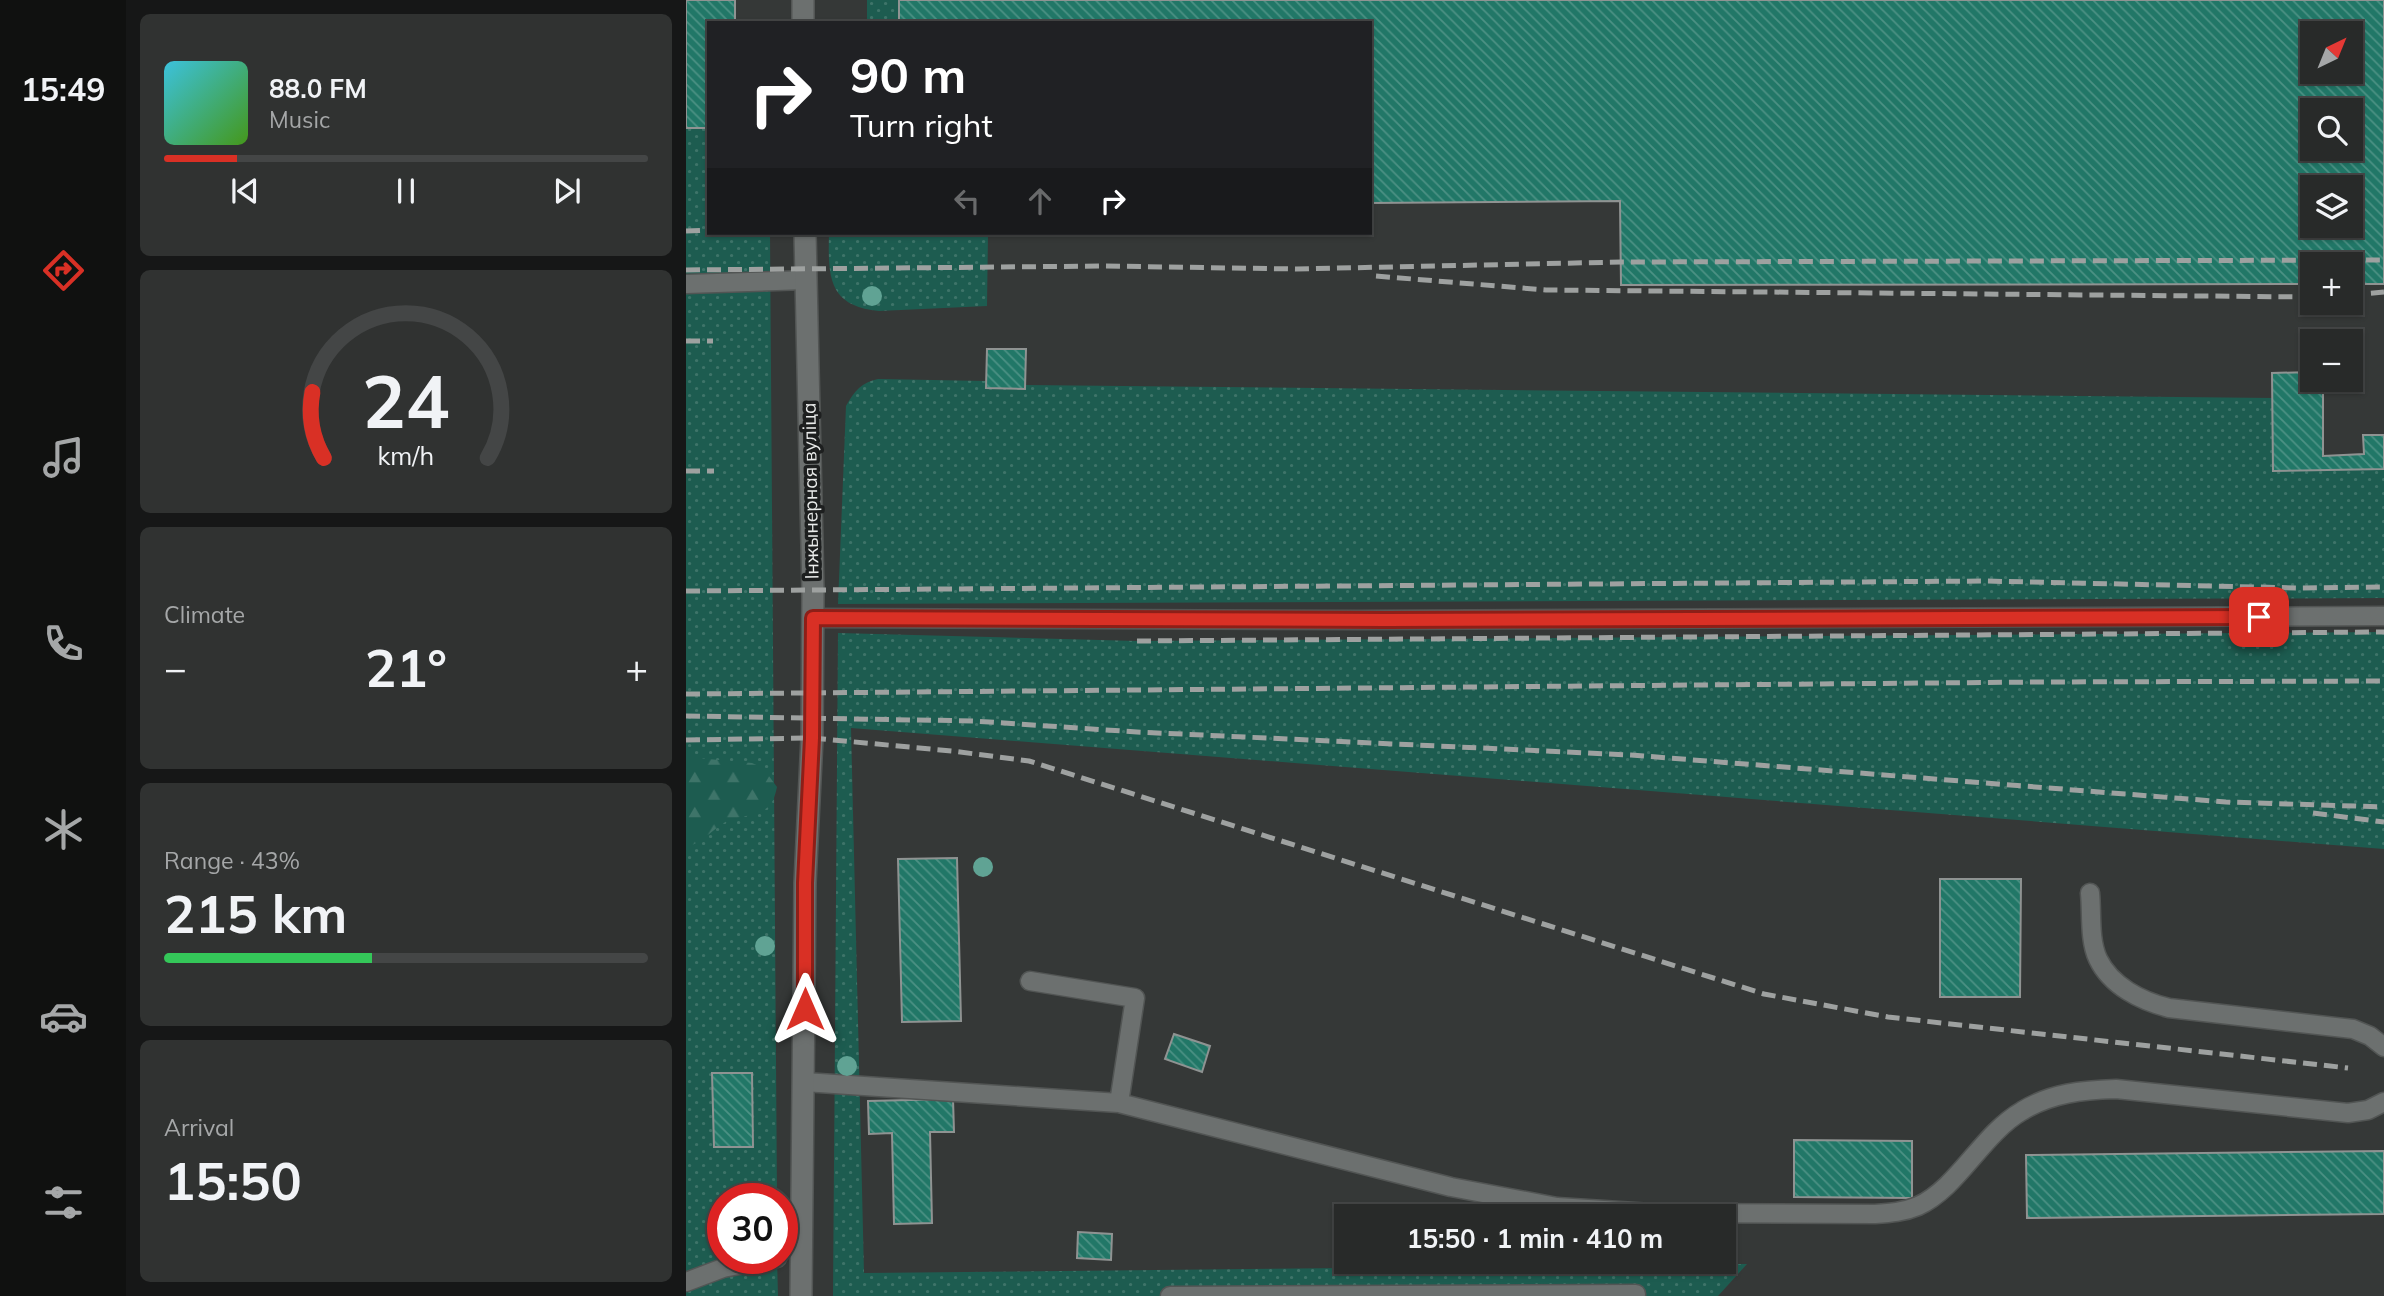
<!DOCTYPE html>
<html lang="en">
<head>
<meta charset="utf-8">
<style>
	:root { --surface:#282a29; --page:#303231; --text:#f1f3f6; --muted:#a5a7a8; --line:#444646; --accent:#d93025 }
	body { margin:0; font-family:Mulish,sans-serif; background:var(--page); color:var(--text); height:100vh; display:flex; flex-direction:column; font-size:26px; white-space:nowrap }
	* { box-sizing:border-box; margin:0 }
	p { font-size:23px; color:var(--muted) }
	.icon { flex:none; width:38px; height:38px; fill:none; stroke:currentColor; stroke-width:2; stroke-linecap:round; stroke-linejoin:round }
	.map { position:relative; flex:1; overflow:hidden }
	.sheet { display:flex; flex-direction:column; gap:14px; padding:14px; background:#161717; width:560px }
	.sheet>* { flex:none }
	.guide { position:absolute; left:21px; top:21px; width:665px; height:214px; border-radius:0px; box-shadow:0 2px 5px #0004,0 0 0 2px var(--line); background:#202124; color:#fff; overflow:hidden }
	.needle { width:46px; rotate:43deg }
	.buttons { position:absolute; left:1614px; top:21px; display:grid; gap:14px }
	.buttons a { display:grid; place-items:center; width:63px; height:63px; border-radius:0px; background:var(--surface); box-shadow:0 2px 5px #0004,0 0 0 2px var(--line); font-size:35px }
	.speed { position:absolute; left:21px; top:1183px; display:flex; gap:14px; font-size:35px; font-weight:700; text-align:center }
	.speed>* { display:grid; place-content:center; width:91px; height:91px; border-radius:50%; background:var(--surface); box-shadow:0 2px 5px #0004,0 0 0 2px var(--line); line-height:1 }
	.speed .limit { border:10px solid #d22; background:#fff; color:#111 }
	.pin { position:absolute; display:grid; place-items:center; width:60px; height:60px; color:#fff; margin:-30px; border-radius:14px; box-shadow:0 4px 10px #0006 }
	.me { position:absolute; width:77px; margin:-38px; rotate:0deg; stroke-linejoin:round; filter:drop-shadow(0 0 5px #0008) }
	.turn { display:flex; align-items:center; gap:24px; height:147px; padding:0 28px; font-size:32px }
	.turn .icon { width:91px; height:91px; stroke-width:2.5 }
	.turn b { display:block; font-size:49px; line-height:60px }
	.lanes { display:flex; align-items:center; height:66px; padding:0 28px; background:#0003; justify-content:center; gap:35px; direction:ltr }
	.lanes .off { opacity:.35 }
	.big { font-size:52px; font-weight:700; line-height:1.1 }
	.sheet .card { flex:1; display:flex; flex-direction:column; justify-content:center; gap:10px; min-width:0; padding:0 24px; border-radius:10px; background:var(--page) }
	.sheet .dial { align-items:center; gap:0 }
	.dial svg { height:182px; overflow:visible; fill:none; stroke:var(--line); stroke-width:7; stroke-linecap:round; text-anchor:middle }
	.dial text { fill:var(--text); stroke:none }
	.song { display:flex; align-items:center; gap:21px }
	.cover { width:84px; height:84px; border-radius:10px; background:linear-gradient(135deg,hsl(190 70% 55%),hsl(100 70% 35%)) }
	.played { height:7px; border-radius:4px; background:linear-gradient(90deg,var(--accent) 15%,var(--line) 15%) }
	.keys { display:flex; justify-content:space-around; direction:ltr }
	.heat { display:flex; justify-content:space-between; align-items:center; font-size:38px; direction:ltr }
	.charge { height:10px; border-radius:5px; background:linear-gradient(90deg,#34c759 43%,var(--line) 0) }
	.trip { position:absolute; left:648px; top:1204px; width:402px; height:70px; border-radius:0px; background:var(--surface); box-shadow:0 2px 5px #0004,0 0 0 2px var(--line); font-weight:700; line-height:70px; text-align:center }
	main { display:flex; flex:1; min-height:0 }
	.tab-bar { display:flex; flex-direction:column; width:126px; justify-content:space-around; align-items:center; background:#101110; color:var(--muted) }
	.tab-bar .icon { width:49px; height:49px }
	.tab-bar .selected { color:var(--accent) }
	.tab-bar b { font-size:32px; color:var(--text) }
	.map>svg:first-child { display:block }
</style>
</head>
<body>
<main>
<nav class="tab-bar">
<b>15:49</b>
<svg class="icon selected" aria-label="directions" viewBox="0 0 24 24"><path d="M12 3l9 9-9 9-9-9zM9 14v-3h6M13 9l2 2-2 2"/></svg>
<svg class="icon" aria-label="music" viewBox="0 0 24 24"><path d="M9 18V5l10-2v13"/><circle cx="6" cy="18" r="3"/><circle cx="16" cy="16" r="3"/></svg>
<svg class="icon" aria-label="phone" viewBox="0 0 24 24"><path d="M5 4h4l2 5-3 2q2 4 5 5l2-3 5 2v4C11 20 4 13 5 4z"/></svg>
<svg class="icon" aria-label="climate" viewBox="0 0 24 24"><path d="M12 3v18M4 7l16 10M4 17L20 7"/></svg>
<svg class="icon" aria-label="car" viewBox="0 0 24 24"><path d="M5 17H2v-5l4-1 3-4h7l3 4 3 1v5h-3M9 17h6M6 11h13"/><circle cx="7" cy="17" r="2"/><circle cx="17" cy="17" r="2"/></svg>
<svg class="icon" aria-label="filters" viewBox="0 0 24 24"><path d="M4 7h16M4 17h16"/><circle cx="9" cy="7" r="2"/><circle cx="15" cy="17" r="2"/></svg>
</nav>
<section class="sheet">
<div class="card">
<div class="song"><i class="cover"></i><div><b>88.0 FM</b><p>Music</p></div></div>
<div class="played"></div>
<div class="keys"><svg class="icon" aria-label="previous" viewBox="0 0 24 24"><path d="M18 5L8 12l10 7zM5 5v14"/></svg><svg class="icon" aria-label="pause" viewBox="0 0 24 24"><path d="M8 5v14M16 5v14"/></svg><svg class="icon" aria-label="next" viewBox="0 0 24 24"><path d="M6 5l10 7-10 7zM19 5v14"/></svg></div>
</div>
<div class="card dial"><svg viewBox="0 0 100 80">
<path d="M14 69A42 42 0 1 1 86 69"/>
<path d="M14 69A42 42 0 0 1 9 40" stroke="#d93025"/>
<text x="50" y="56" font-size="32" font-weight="700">24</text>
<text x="50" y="72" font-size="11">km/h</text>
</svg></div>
<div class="card"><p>Climate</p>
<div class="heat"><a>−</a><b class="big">21°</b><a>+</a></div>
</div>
<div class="card"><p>Range · 43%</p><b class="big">215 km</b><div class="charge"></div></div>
<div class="card"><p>Arrival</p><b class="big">15:50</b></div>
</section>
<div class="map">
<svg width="1698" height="1296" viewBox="0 0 1698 1296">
	<defs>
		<pattern id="grass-dots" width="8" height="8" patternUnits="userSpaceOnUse" patternTransform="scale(1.75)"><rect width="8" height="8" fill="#1d5c50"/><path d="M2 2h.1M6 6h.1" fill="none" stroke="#3e7469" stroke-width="1.8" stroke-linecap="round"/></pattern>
		<pattern id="forest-firs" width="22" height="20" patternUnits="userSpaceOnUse" patternTransform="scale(1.75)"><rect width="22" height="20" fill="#1d5c50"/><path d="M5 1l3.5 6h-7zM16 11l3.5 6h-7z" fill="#3e7469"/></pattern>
		<pattern id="building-back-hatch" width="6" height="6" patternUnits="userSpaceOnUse" patternTransform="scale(1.75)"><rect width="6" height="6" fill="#217767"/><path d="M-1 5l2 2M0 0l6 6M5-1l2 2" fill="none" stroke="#4c9184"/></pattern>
	</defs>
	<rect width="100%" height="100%" fill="#353837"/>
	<path fill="url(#grass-dots)" d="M181 0H213V23H181Z
		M0 128H23V233H84L91 1199H37V1258H91L92 1296H0Z
		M143 233H302L301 306 193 311C142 306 142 277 143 233Z
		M192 379 301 381 339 385 1587 398V471L1698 469V598L152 604 160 406C168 391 176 382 192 379Z
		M1698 632V849L165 728 178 1273 1061 1264 1032 1296H147L152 633 451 641Z"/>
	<path fill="url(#forest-firs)" d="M0 757 66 763 77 768 91 787C89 795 88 801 82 807 71 817 55 815 41 821 26 829 17 843 0 847Z"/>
	<path fill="url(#building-back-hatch)" stroke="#8f9392" stroke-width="2" fill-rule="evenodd" d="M0 0H49V23H23V128H0Z
		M213 0H1698V284H1664V264H1626V284L935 285 934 201 684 203V23H213ZM1626 33H1664V72H1626ZM1626 110H1664V149H1626ZM1626 187H1664V226H1626Z
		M301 349H340L339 389 300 388Z
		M1626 372V380H1637V456L1678 454 1677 435H1698V469L1587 471 1586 373Z
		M271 858 275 1021 216 1022 212 859Z
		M1254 879H1335L1334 997H1254Z
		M488 1034 524 1046 516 1072 479 1059Z
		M26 1073H66L67 1147H28Z
		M267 1099 268 1132H244L246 1223 208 1224 206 1133 183 1134 182 1101Z
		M1108 1140 1226 1141V1198L1108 1197Z
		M1698 1151V1214L1341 1218 1340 1155Z
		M392 1232 426 1234 425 1260 391 1258Z"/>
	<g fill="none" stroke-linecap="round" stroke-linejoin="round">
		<g stroke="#525554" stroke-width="21">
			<path id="lane" d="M0 284 120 280
				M127 618 673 620 1698 616
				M1404 893C1406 913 1403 940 1412 959 1425 986 1455 1001 1483 1008L1667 1029 1684 1036 1698 1047
				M118 1082 433 1103 449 998 344 981
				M433 1103 765 1187 871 1207 965 1213 1189 1214C1204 1213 1218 1212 1232 1206 1272 1188 1296 1134 1336 1111 1365 1093 1397 1090 1430 1089L1662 1113 1682 1110 1698 1102
				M0 1282 37 1268 91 1258
				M484 1296 950 1294"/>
		</g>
		<g stroke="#525554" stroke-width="24">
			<path id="street" d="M117 0V23
				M115 1296 119 883 126 738 127 591 119 233"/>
		</g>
		<use href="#lane" stroke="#6c706f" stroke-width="18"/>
		<use href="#street" stroke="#6c706f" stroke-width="21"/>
		<path stroke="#9ea1a0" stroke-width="5" stroke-dasharray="14 7" stroke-linecap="butt" d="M0 231 23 230
			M0 270 418 266 610 269 935 262 1698 260
			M690 276 860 290 1626 297
			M1664 295 1698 292
			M0 341H27
			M0 471H28
			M0 591 1298 581 1615 588 1698 587
			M451 641 1698 632
			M0 694 1353 682 1698 681
			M0 716 288 721 451 732 945 755 1540 802 1698 807
			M0 740 126 738 266 751 343 761 1078 994 1202 1017 1662 1068
			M1627 813 1698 822"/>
	</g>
	<g fill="#60a394">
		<circle cx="186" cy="296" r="10"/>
		<circle cx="297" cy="867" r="10"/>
		<circle cx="79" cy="946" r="10"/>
		<circle cx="161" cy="1066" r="10"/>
	</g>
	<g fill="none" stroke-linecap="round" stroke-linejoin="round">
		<g stroke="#8d1f18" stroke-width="18">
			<path id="route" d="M119 1009V883L126 738 127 618 700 620 1573 617"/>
		</g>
		<use href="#route" stroke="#d93025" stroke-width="12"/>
	</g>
	<g text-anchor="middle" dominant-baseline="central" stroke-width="7" stroke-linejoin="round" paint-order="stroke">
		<g font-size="19" fill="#eaeceb" stroke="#1d1f1f">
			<text transform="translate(124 491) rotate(-91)">Інжынерная вуліца</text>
		</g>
	</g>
</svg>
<div class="buttons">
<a><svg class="needle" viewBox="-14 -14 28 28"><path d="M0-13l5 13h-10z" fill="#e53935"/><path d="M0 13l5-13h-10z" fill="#a5a7a8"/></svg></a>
<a><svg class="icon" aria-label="search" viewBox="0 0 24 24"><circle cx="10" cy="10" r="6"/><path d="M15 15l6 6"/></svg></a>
<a><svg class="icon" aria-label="layers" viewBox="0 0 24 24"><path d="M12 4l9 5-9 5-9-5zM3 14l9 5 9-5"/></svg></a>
<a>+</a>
<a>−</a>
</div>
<div class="speed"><div class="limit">30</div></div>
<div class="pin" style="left:1573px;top:617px;background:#d93025"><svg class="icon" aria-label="arrive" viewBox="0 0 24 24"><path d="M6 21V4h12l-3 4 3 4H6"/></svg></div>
<svg class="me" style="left:119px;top:1009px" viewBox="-20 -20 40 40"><path d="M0-17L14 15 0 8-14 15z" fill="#d93025" stroke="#fff" stroke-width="4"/></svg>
<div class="trip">15:50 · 1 min · 410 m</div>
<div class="guide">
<div class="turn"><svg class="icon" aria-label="right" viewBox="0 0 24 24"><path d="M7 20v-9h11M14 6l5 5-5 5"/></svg><div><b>90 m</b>Turn right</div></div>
<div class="lanes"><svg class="icon off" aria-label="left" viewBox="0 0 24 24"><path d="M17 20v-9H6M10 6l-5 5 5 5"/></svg><svg class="icon off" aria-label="ahead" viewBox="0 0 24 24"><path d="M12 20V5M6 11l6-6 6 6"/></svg><svg class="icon" aria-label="right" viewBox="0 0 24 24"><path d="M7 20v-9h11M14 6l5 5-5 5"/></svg></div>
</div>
</div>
</main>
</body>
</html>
